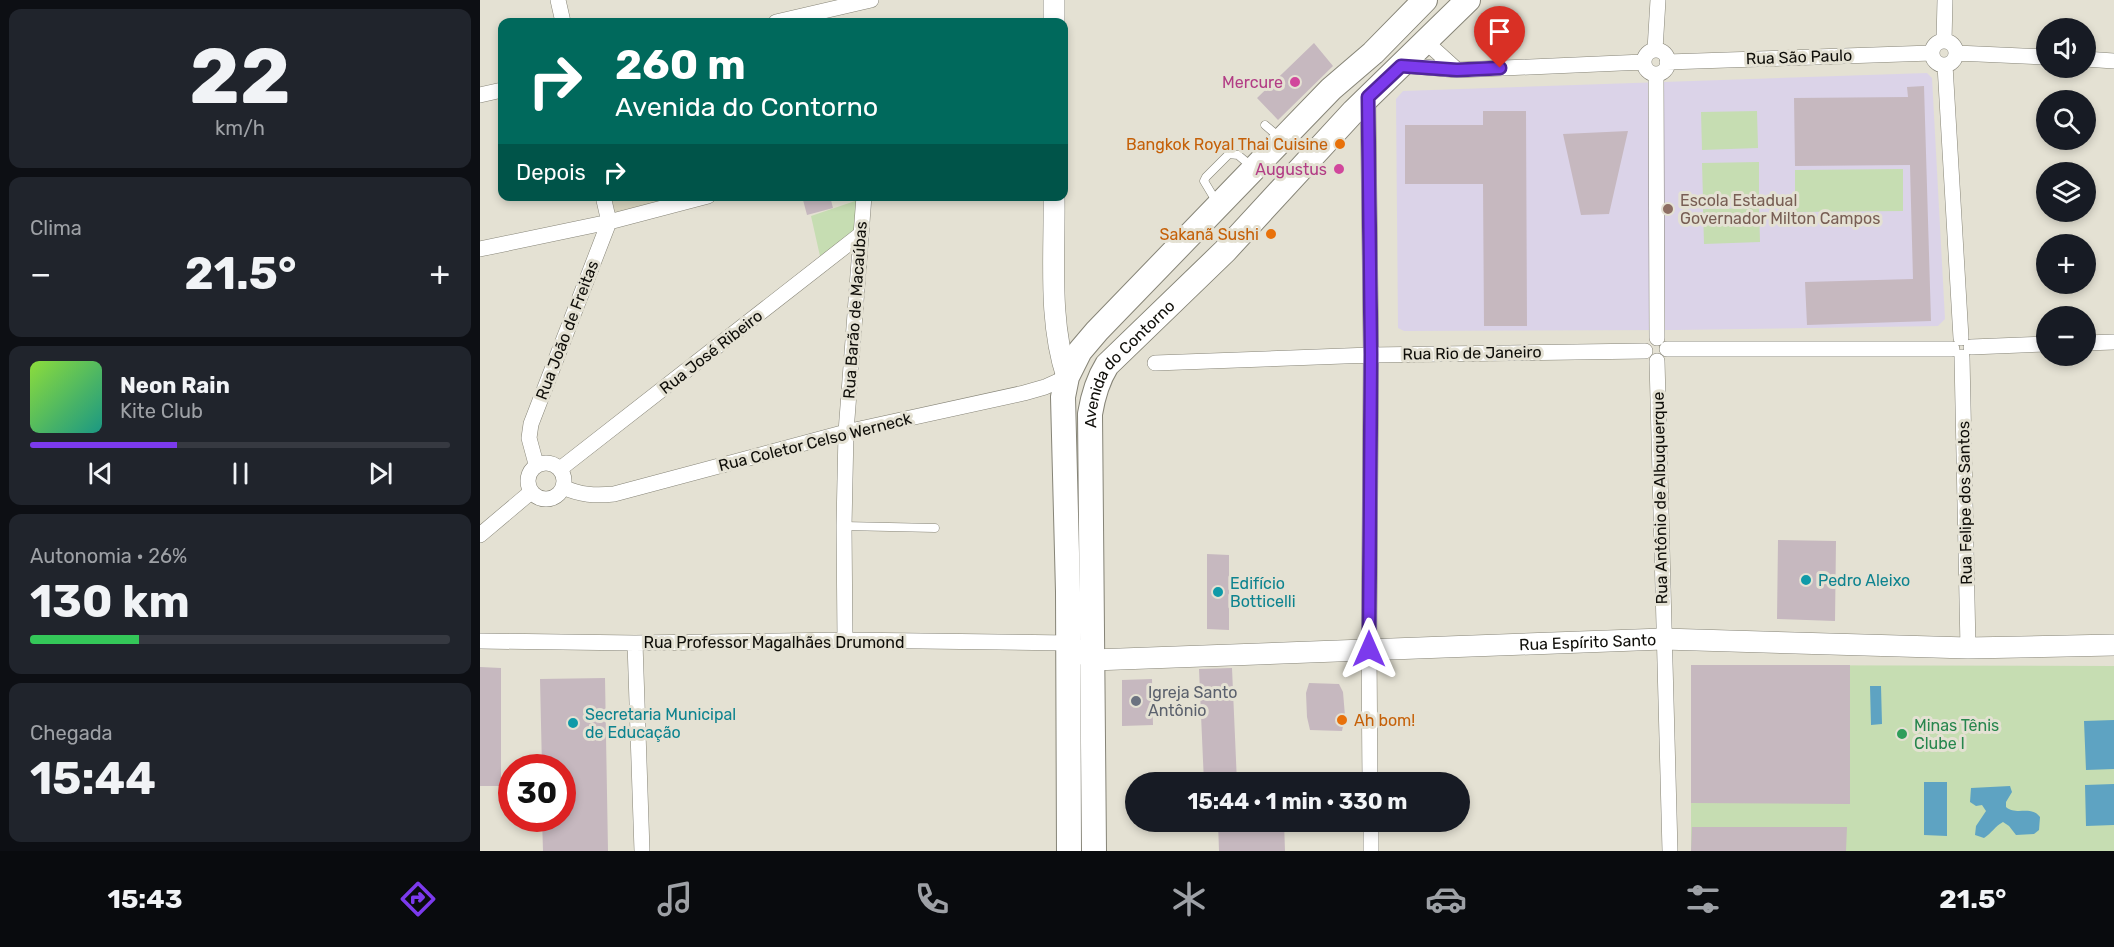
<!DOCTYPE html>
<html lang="pt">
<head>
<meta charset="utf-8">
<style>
	:root { --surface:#171b24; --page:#20242c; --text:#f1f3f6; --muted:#9ea1a6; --line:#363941; --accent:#7c3aed }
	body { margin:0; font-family:Rubik,sans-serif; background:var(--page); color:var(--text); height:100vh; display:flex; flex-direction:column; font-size:22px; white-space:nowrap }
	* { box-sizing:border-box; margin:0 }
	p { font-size:20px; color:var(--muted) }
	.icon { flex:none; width:33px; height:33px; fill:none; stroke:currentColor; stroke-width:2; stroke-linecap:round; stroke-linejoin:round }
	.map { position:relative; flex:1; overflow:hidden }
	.drawer { display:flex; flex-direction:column; gap:9px; padding:9px; background:#0d0f14; width:480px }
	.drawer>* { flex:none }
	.banner { position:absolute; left:18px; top:18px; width:570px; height:183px; border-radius:12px; box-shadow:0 3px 9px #0003; background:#00695c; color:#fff; overflow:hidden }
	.buttons { position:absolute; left:1556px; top:18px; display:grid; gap:12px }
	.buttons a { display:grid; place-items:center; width:60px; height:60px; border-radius:50%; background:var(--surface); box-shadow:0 3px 9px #0003; font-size:30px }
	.speed { position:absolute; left:18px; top:754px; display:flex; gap:12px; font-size:30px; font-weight:700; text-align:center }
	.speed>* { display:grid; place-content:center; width:78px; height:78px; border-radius:50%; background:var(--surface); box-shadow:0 3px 9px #0003; line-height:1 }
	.speed .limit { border:9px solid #d22; background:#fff; color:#111 }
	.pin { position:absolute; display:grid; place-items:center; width:51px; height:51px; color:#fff; margin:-62px -26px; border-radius:50% 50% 50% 0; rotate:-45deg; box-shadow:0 0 6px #0007 }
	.pin .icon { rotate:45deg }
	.me { position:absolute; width:66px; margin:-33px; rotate:0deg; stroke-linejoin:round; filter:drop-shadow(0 0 4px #0008) }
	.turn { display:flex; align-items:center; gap:21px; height:126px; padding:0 18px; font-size:27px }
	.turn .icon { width:78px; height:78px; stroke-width:2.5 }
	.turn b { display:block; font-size:42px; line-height:51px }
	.then { display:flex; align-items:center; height:57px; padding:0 18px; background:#0003; gap:12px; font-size:22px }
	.big { font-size:45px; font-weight:700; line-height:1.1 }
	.drawer .tile { flex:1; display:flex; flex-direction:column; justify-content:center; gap:9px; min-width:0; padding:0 21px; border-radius:12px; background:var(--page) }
	.drawer .dial { align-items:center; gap:0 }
	.dial b { font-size:78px; line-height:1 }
	.song { display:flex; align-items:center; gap:18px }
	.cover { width:72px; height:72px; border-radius:9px; background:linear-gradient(135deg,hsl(90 70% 55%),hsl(170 70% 35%)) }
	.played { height:6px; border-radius:3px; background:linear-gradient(90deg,var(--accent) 35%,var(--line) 35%) }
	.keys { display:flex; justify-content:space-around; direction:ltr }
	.heat { display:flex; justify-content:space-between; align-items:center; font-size:33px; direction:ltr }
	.charge { height:9px; border-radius:4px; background:linear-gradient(90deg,#34c759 26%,var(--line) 0) }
	.trip { position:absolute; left:645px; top:772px; width:345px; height:60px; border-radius:30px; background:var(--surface); box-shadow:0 3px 9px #0003; font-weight:700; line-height:60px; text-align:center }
	.menu { display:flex; height:96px; justify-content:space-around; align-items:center; background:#090b0e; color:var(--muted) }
	.menu .icon { width:42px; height:42px }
	.menu .active { color:var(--accent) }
	.menu b { font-size:27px; color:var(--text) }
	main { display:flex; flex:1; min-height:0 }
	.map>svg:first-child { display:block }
</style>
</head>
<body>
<main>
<section class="drawer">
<div class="tile dial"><b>22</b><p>km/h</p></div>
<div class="tile"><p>Clima</p>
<div class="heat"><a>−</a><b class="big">21.5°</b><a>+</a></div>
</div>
<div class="tile">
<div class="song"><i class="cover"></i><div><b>Neon Rain</b><p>Kite Club</p></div></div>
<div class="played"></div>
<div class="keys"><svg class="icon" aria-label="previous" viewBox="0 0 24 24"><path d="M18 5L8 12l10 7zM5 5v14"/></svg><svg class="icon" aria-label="pause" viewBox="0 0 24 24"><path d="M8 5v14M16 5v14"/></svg><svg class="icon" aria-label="next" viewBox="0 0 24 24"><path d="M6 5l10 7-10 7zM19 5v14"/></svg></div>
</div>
<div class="tile"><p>Autonomia · 26%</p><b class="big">130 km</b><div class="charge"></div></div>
<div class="tile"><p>Chegada</p><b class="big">15:44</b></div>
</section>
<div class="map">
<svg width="1634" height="851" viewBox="0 0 1634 851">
	<rect width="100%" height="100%" fill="#e4e1d3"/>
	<path fill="#d8d4bf" d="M126 196 235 197 132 223Z"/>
	<path fill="#dbd3e8" d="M1447 73 1452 78 1465 319 1458 326 1195 330 924 331 918 328 916 99 923 91Z"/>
	<path fill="#c6ddb2" d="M1277 111 1278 148 1222 150 1221 112Z
		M1279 162V198L1223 199 1222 163Z
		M1423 169V211L1315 212V170Z
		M378 200 379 234 342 265 331 216Z
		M1279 208 1280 242 1224 244 1223 209Z
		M1211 665 1634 666V851H1211Z"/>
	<path fill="#5ea3c2" d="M1390 686H1401L1402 724 1391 725Z
		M1634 720V769L1606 770 1604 721Z
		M1444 782H1467V836L1444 835Z
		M1634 784V825L1606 826 1605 785Z
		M1530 786 1532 792 1526 802V807C1536 816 1551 805 1560 817L1559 830 1554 834 1536 835 1529 826 1523 822C1515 826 1512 833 1504 838L1495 835 1496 826 1506 811 1502 805 1496 806 1490 802 1491 788Z"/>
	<path fill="#c6b8bf" d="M834 43 853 66 798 120 777 98Z
		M1444 86 1451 321 1327 325 1325 282 1433 279 1430 165 1315 166 1314 98 1428 97 1427 87Z
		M1003 111H1046L1047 326H1004L1003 184H925V125H1003Z
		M1148 131 1129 214 1101 215 1083 134Z
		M322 196H350L353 208 327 215Z
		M1298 540 1356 541 1355 621 1297 619Z
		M727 554 749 555V630L727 629Z
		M1211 665H1370V804L1211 803Z
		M0 667 21 668V786H0Z
		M752 668 757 783H724L719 669Z
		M125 678 128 851H63L62 819H82V768H62L60 679Z
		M672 679 673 725 642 726V680Z
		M829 683 859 684 863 692 865 716 862 731 830 730 827 717 826 693Z
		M738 822H804L805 851H739Z
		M1212 827H1367L1366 851H1211Z"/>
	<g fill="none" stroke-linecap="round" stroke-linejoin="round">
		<g stroke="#868477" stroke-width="9">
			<path id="lane" d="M785 125 799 137
				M736 201 724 181 726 177 749 154 758 155 771 166
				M364 526 455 528"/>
		</g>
		<g stroke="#868477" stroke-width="16">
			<path id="street" d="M78 0 83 22
				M296 22 391 0
				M945 41 977 70
				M1464 41 1465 0
				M1452 53a12 12 0 1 1 24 0a12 12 0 1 1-24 0Z
				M1175 50 1178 0
				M1164 62a12 12 0 1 1 24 0a12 12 0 1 1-24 0Z
				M1476 53 1566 57
				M1605 59 1634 61
				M1187 62 1452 53
				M921 65 977 70 1164 62
				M1465 65 1481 338
				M1176 74 1177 338
				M0 95 22 90
				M888 97 891 355 889 649 890 783
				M0 249 129 222 228 196
				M1605 343 1634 342
				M1491 347 1566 344
				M1187 349H1472
				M1482 357 1488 648
				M1177 361 1190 851
				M675 363 891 355 1165 351
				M48 481a18 18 0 1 1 36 0a18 18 0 1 1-36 0Z
				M56 464 49 438 51 424 129 222 123 196
				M80 469 381 234
				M83 487C100 495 115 496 134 494L366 432 544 393 565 387 587 377
				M0 535 51 492
				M365 640 364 526 366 432 384 196
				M0 641 155 643 365 640 588 643
				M155 643 162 851
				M891 822V851"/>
		</g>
		<g stroke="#868477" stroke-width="22">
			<g id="secondary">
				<path d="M574 22V0"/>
				<path d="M574 196C575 256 568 320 587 377"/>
				<path id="s1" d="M598 650 613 660 1183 639 1488 648 1634 645"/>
			</g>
		</g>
		<g stroke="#868477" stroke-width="26">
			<g id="primary">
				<path d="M589 851 588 592 583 397 587 377 600 351 617 331 851 89 893 53 945 0"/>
				<path id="s2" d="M614 851 610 414C613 396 617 381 627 365L745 251 874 111 988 0"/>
			</g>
		</g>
		<use href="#lane" stroke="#fff" stroke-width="8"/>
		<use href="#street" stroke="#fff" stroke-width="15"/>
		<use href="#secondary" stroke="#fff" stroke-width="21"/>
		<use href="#primary" stroke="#fff" stroke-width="24"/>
	</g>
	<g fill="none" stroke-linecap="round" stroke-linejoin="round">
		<g stroke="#51269a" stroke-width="15">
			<path id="route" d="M889 649 891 354 888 97 921 66 977 70 1020 68"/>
		</g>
		<use href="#route" stroke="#7c3aed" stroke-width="10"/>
	</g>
	<g fill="#d1479c" stroke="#e4e1d3" stroke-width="2">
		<circle cx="815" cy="82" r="6"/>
		<circle cx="859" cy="169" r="6"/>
	</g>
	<g fill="#e8710a" stroke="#e4e1d3" stroke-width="2">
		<circle cx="860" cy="144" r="6"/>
		<circle cx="791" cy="234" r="6"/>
		<circle cx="862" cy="720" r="6"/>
	</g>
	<circle fill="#8d6e63" stroke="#e4e1d3" stroke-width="2" cx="1188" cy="209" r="6"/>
	<g fill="#0f9aa8" stroke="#e4e1d3" stroke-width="2">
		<circle cx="1326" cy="580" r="6"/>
		<circle cx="738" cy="592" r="6"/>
		<circle cx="93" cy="723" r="6"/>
	</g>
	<circle fill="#6b7280" stroke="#e4e1d3" stroke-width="2" cx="656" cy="701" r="6"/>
	<circle fill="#2e9e5b" stroke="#e4e1d3" stroke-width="2" cx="1422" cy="734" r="6"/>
	<g text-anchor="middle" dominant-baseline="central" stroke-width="6" stroke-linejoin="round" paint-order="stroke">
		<g font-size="16" fill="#0f0e09" stroke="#e4e1d3">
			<text transform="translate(1319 57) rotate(-2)">Rua São Paulo</text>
			<text transform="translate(375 310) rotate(-86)">Rua Barão de Macaúbas</text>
			<text transform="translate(87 330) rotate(-69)">Rua João de Freitas</text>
			<text transform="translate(231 352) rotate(-38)">Rua José Ribeiro</text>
			<text transform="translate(992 353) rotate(-1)">Rua Rio de Janeiro</text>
			<text stroke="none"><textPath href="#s2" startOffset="501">Avenida do Contorno</textPath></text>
			<text transform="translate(335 442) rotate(-14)">Rua Coletor Celso Werneck</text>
			<text transform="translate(1180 498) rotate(-91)">Rua Antônio de Albuquerque</text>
			<text transform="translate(1485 503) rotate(-91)">Rua Felipe dos Santos</text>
			<text x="294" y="642">Rua Professor Magalhães Drumond</text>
			<text stroke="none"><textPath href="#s1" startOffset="513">Rua Espírito Santo</textPath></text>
		</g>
		<g font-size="16" fill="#b23c85" stroke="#e4e1d3" text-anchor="end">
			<text x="803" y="82">Mercure</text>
			<text x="847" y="169">Augustus</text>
		</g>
		<g font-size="16" fill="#c56008" stroke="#e4e1d3" text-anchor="end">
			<text x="848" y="144">Bangkok Royal Thai Cuisine</text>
			<text x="779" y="234">Sakanã Sushi</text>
			<text x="874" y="720" text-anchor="start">Ah bom!</text>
		</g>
		<g font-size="16" fill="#785e54" stroke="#e4e1d3" text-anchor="start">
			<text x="1200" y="200">Escola Estadual<tspan x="1200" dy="18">Governador Milton Campos</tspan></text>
		</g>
		<g font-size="16" fill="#0d838f" stroke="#e4e1d3" text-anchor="start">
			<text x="1338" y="580">Pedro Aleixo</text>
			<text x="750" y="583">Edifício<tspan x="750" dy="18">Botticelli</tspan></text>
			<text x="105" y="714">Secretaria Municipal<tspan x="105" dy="18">de Educação</tspan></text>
		</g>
		<g font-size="16" fill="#5b616d" stroke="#e4e1d3" text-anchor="start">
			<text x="668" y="692">Igreja Santo<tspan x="668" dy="18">Antônio</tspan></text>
		</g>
		<g font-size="16" fill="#27864d" stroke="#e4e1d3" text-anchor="start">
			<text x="1434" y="725">Minas Tênis<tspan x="1434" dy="18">Clube I</tspan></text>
		</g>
	</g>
</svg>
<div class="buttons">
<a><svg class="icon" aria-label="sound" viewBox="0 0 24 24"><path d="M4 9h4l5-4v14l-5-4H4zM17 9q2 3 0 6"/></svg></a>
<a><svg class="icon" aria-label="search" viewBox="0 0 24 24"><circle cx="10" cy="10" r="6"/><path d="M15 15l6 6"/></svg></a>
<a><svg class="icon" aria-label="layers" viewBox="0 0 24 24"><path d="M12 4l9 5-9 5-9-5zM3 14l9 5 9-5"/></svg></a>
<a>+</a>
<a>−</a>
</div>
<div class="speed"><div class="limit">30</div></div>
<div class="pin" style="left:1020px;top:68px;background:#d93025"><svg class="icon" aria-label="arrive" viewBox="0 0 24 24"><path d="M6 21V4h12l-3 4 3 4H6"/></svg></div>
<svg class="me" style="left:889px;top:649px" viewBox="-20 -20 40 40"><path d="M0-17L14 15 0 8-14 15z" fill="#7c3aed" stroke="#fff" stroke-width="4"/></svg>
<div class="trip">15:44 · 1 min · 330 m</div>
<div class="banner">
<div class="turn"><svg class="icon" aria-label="right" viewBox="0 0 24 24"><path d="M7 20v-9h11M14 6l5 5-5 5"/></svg><div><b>260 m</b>Avenida do Contorno</div></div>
<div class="then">Depois<svg class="icon" aria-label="right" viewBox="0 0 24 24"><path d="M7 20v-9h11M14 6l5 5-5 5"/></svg></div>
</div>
</div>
</main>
<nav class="menu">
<b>15:43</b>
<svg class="icon active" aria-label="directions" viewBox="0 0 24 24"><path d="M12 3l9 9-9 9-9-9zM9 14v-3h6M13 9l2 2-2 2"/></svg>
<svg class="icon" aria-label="music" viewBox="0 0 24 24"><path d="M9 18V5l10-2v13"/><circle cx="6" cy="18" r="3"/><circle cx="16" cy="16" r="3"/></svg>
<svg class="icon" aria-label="phone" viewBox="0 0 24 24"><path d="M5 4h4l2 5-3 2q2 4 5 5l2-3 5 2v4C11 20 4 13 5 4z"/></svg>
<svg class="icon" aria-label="climate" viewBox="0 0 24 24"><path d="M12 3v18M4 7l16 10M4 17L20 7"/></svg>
<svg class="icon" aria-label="car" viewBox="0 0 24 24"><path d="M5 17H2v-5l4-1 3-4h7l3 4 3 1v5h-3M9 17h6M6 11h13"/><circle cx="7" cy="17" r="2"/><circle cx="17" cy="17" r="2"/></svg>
<svg class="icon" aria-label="filters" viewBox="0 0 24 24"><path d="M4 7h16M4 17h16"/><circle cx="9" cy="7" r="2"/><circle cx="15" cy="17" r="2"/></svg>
<b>21.5°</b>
</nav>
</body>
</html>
